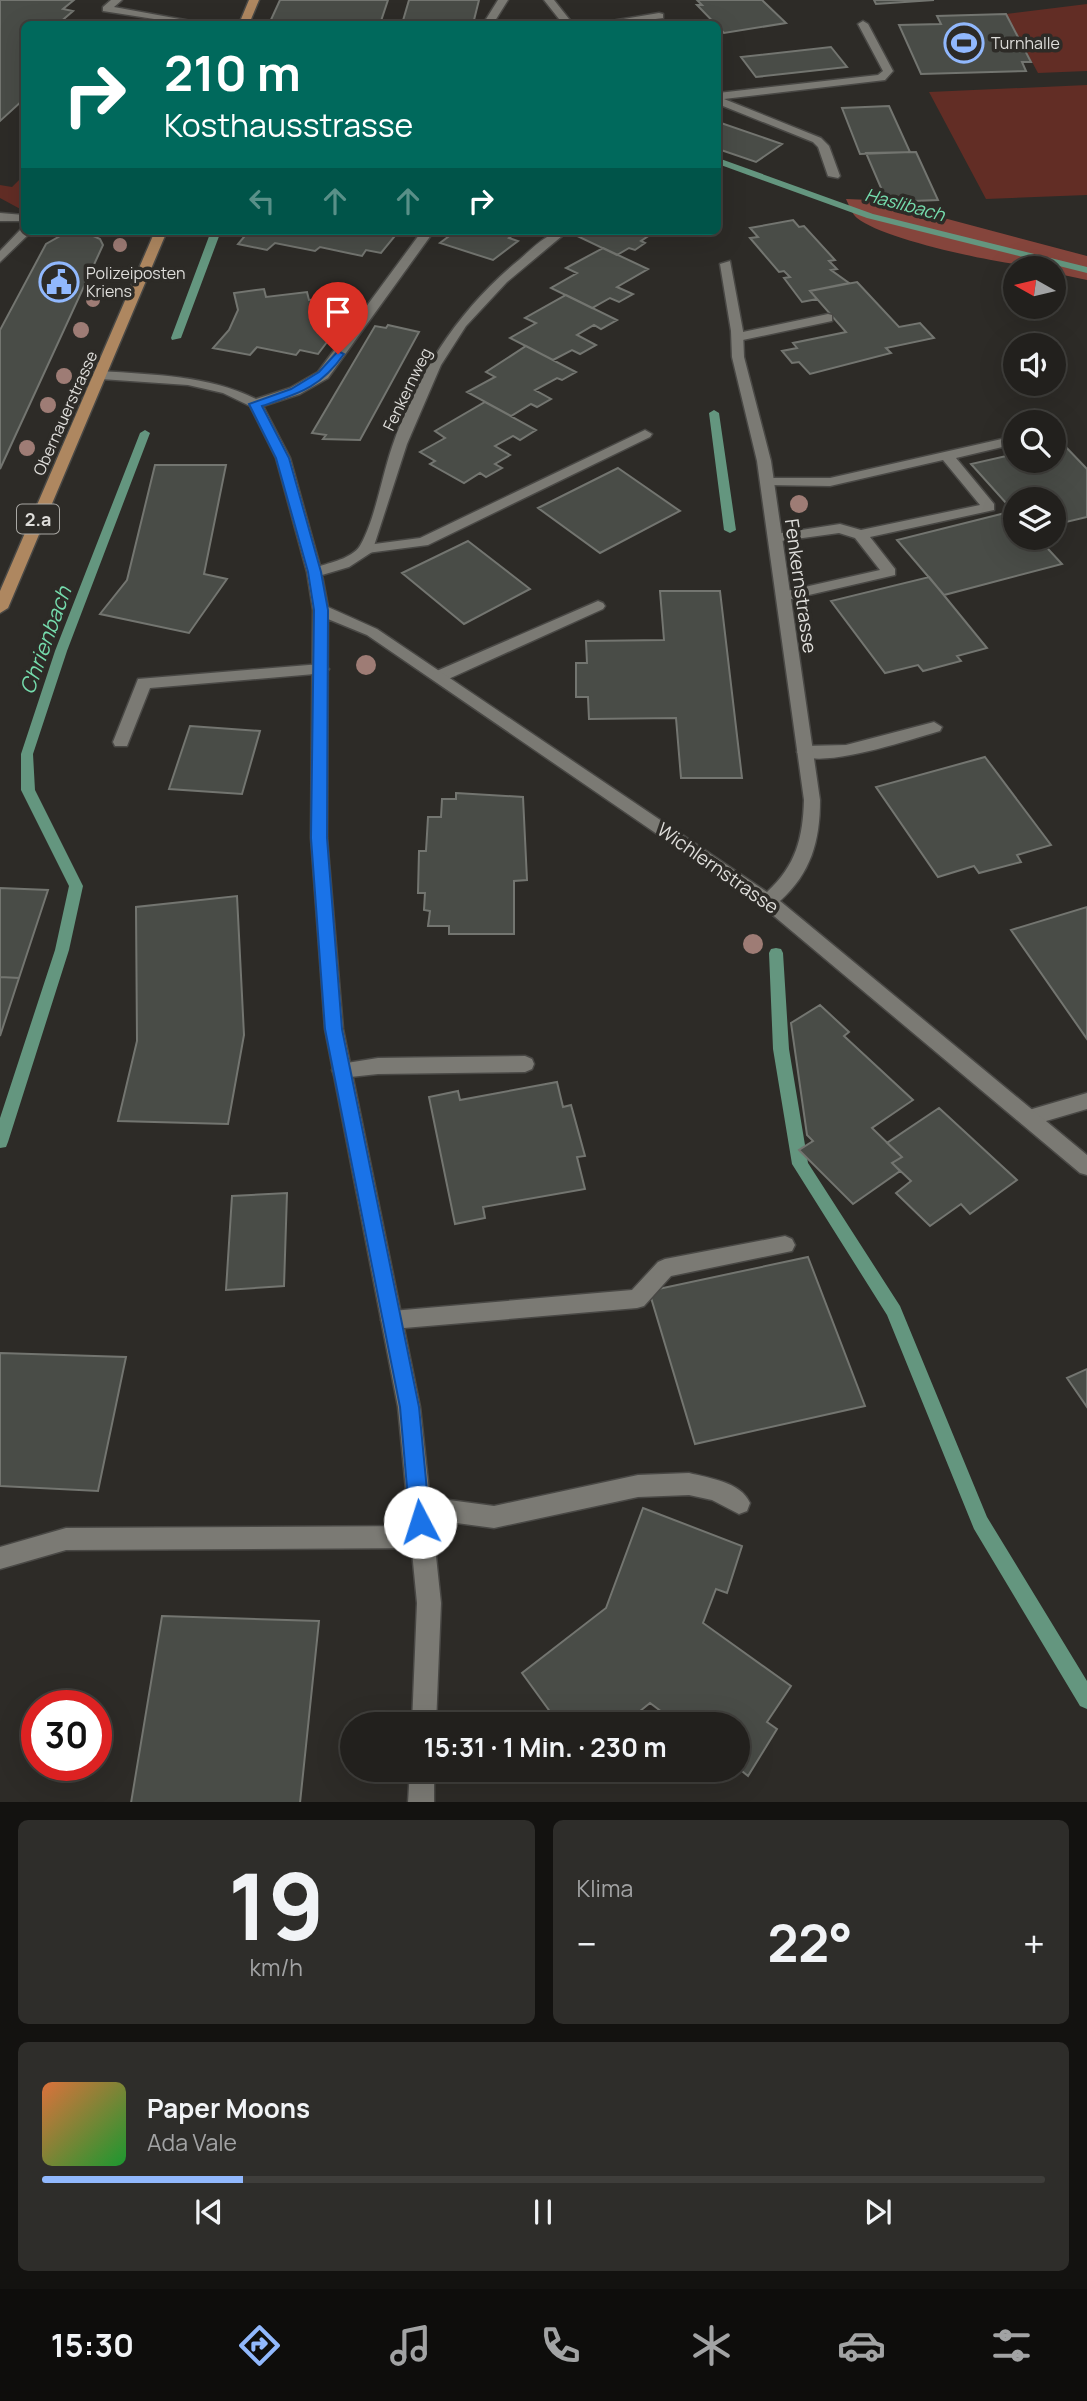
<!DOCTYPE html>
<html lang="de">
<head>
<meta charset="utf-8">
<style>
	:root { --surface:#22201d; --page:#2e2d2a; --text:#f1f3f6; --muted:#a2a3a4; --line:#3f3e3b; --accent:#91b8fd }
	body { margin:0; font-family:Manrope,sans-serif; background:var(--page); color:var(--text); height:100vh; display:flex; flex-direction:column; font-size:26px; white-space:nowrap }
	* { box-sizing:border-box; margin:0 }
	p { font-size:23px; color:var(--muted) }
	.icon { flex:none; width:38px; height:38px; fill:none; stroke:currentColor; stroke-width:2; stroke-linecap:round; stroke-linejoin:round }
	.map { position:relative; height:1802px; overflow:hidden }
	.panel { display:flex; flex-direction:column; gap:18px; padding:18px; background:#131210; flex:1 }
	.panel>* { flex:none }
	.hud { position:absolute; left:21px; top:21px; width:700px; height:214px; border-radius:10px; box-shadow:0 7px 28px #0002,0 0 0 2px var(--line); background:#00695c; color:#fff; overflow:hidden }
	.needle { width:46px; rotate:278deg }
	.buttons { position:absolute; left:1003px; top:256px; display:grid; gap:14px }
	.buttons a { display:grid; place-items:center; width:63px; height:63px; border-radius:50%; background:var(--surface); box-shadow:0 7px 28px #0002,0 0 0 2px var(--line); font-size:35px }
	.speed { position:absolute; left:21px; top:1690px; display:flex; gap:14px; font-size:35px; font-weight:700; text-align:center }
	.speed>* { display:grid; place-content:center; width:91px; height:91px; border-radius:50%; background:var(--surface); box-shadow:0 7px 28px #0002,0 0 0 2px var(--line); line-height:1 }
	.speed .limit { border:10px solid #d22; background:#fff; color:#111 }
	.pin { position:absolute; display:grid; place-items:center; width:60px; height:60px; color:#fff; margin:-72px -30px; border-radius:50% 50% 50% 0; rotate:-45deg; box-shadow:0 0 7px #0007 }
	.pin .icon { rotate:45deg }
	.me { position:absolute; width:77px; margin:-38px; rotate:355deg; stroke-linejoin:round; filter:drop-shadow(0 0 5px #0008) }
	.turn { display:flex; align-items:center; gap:24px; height:147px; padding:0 28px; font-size:32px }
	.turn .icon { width:91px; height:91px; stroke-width:2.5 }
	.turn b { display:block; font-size:49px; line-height:60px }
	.lanes { display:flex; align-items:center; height:66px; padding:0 28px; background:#0003; justify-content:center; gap:35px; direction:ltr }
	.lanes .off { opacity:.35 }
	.big { font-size:52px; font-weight:700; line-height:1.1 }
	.panel .widget { flex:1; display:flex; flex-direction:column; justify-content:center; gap:10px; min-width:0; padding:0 24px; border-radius:10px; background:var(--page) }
	.panel .dial { align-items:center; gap:0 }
	.dial b { font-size:91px; line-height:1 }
	.song { display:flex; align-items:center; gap:21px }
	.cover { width:84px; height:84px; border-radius:10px; background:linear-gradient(135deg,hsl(20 70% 55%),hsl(130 70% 35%)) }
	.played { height:7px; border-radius:4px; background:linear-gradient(90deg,var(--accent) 20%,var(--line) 20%) }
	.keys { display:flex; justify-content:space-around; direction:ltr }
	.heat { display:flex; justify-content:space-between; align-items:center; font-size:38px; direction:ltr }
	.panel .tiles { flex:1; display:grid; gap:18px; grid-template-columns:1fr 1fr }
	.widget:last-child { grid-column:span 2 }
	.trip { position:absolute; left:340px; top:1712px; width:410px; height:70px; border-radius:35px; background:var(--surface); box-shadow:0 7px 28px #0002,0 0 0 2px var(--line); font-weight:700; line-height:70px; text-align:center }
	.tab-bar { display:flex; height:112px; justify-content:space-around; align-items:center; background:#0e0d0c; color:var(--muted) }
	.tab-bar .icon { width:49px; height:49px }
	.tab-bar .current { color:var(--accent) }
	.tab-bar b { font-size:32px; color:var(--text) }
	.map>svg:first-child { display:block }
</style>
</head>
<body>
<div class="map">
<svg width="1087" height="1803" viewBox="0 0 1087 1803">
	<rect width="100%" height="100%" fill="#2d2b27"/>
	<path fill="#622d25" d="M1087 4V71L1038 73 1006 14Z
		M1087 85V195L986 199 929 92Z
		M24 175V211L0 198V185L12 187Z"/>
	<path fill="#85453c" d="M846 199 870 200 895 205 1087 256V280L1054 273V268C1015 268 885 241 857 218 852 214 849 205 846 199Z"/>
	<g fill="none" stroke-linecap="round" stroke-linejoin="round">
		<path fill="#64967f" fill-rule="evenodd" d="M718 158 873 214 1087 267V273L867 218 718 164Z
			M211 231H221L181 338 172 340 171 338Z
			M714 410 719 413 736 530 730 533 724 530 709 413Z
			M145 430 150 433 67 651 33 754 35 790 83 886 69 950 8 1142 6 1147 0 1148V1118L55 950 69 886 21 790V754L55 651 140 433Z
			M776 948 781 949 783 953 789 1049 808 1163 900 1306 987 1517 1087 1681V1709L1080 1706 974 1529 887 1315 792 1164 773 1049 769 953 771 949Z"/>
	</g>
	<path fill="#494c47" stroke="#737570" stroke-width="2" d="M0 0H74L63 9 73 11 58 24H65H24V99L0 121Z
		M280 0H388L380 24H269Z
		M409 0H479L473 24H402Z
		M697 0H762L786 23 724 33 697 5H702Z
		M874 0H934L876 4Z
		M1006 14 1031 62H1022L1026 71 921 74 899 25 941 24 937 16Z
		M831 47 847 67 756 77 741 57Z
		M889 106 910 152 860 154 842 108Z
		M718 122 782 144 756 162 718 149Z
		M916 152 938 200 887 202 866 153Z
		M793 220 799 227 804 226 835 260 829 261 837 269 831 270 849 283 810 291 817 299 802 302 784 278 790 277 784 271 779 272 750 238 758 237 750 228Z
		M249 231H399L381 253 366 250 362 256 320 247 315 251 275 243 267 250 238 244Z
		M456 231H518L509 238 518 241 493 260 440 243Z
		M582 231H648L653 233 641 241 645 243 635 250 629 248 617 255 575 235Z
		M75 234H89L100 239 103 245 0 469V330L46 244 62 235Z
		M603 248 648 269 617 287 633 294 619 302 610 298 592 308 551 288 577 273 566 268Z
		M857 282 899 327 920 323 934 338 886 348 891 353 810 374 799 362 792 363 782 351 797 348 793 343 846 332 810 291Z
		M264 289 266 297 307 292 309 300 331 298 337 319 333 334 318 354 300 350 296 355 257 347 250 355 213 348 229 330 238 310 234 293Z
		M566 295 617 320 601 329 594 325 577 335 596 345 580 354 572 350 553 360 510 338 536 323 525 318Z
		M388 325 419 332 360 440 323 439 326 435 312 433 375 326 386 328Z
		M526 346 576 372 562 380 557 378 535 390 551 399 537 407 531 404 511 416 467 392 495 377 486 372Z
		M485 402 536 430 520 440 513 436 495 446 510 455 495 464 502 468 486 477 480 473 464 483 430 464 435 461 420 452 445 438 435 431Z
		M1062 443 1087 469V517L1062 523 1057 518 1054 519V499H1015V513L971 464 1015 454V460H1054V445Z
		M155 465H226L204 574 227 579 189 633 100 614 127 580Z
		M618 468 680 511 600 553 538 508Z
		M1013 511 1015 537H1037L1062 564 944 595 897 540Z
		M468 541 530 589 464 624 402 573Z
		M929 577 987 648 957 656 961 661 923 671 918 665 885 673 831 601Z
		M660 591H720L742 778H681L676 718 589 719 588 697H576V663H587L586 641 664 640Z
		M190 726 260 731 242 794 169 789Z
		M985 757 1051 845 1017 855 1021 862 979 873 974 866 938 877 876 787Z
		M456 793 523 797 527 880 514 881V934H449V926H428L430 911 424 910 425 893H418L419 851H426L428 817H441L442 799H456Z
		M0 888 48 890 19 978 0 977Z
		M237 896 244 1035 228 1124 118 1121 137 1041 136 907Z
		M1087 907V1039L1011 930Z
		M0 977 19 978 0 1036Z
		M820 1005 849 1032 844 1036 913 1100 872 1128 902 1157 892 1163 900 1171 853 1204 799 1150 813 1141 807 1135 791 1023Z
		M557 1082 563 1107 571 1105 585 1156 577 1157 585 1189 483 1207 485 1218 455 1224 429 1097 458 1091 460 1100Z
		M939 1108 1017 1180 970 1214 961 1204 930 1226 896 1193 911 1181 892 1163 902 1157 887 1143Z
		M287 1193 284 1286 226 1290 232 1196Z
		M808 1257 865 1406 695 1444 649 1291Z
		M0 1353 126 1357 98 1491 0 1486Z
		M1087 1369V1407L1067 1378Z
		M643 1508 742 1546 727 1593 716 1589 703 1623 791 1686 767 1722 777 1729 748 1776 737 1767V1724H678L650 1703 624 1724H559L522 1673 606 1608Z
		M162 1616 319 1621 300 1803H131Z"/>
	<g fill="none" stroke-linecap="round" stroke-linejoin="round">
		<g stroke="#494845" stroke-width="3">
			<path id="service" d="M111 0H122L114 7 207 24H186L103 11V7Z
				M659 13 663 14V18L618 24H594Z
				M863 21 868 24 893 71 885 80 724 99 821 138 829 146 840 176 838 178 828 176 818 147 813 142 718 104V93L878 75 883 71 858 24Z
				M22 228 32 231 0 262V251Z
				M828 314 832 315V321L738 341 732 337 738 333Z
				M645 430 652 434 650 437 428 545 367 553 360 549 367 545 420 538Z
				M1015 436V444L956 458 994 504V510L870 537 895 569V575L783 601 778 599V593L880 570 855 538 839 533 774 542 769 541V535L840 524 861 530 980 505 943 460 830 486 767 485 762 484V478H830Z
				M598 601 603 603 605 606 603 609 444 681 438 682 430 677 432 673Z
				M321 664 329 669 326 673 150 688 127 746H115L113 742 138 679Z
				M934 722 942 727 940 731C915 738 813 773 797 752L805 746 846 745Z
				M525 1056 532 1059 534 1064 532 1069 525 1072 378 1074 341 1078 334 1075 332 1070 334 1065 378 1058Z
				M1087 1093V1109L1029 1126 1022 1124 1019 1118 1022 1112Z
				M785 1236 792 1239 795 1245 792 1251 671 1276 644 1306 637 1308 392 1329 385 1327 381 1320 385 1313 392 1311 632 1290 658 1262 665 1259Z
				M689 1473C709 1478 741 1482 750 1503L747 1511 739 1514 712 1500 689 1495 638 1497 494 1528 419 1518 411 1515 408 1507 411 1499 419 1496 494 1506 638 1475Z
				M422 1526 430 1529 433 1537 430 1545 422 1548 66 1550 0 1569V1547L66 1528Z"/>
		</g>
		<g stroke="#494845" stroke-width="3">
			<path id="minor" d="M498 0H508L493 24H483Z
				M544 0H554L573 24H563Z
				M0 213 24 215V221H0Z
				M422 231H434L328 378 300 394 263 406 290 458 320 566C333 562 355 557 361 544 375 519 382 476 392 447 417 374 459 309 519 260 534 247 548 231 568 231L507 282 466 326 441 365 407 444 372 552 349 567 322 575 328 607 377 629 767 892C796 866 803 837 804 800L757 461 732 357 731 331 720 264 730 261 743 331 744 357 771 461 820 800C820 841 811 873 780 901L1087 1155V1175L1080 1173 762 906 367 635 328 619 327 838 343 1029 420 1407 441 1603 436 1724H412L417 1603 398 1407 325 1029 311 838 313 610 307 572 276 458 250 406 223 393 188 385 101 379 94 375 101 371C155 375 207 375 256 399L290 388 318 372Z
				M410 1769H434V1803H408Z"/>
		</g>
		<g stroke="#494845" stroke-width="3">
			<path id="primary" d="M249 0H259L249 24H239Z
				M155 231H167L8 608 0 613V591Z"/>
		</g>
		<use href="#service" fill="#7b7a74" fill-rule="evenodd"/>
		<use href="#minor" fill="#7b7a74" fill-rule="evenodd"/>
		<use href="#primary" fill="#ae8760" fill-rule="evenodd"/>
	</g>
	<g fill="#9e7c75">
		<circle cx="120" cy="245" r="7"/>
		<circle cx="93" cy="300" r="7"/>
		<circle cx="81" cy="330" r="8"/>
		<circle cx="64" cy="376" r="8"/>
		<circle cx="48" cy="405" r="8"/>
		<circle cx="27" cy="448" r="8"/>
		<circle cx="799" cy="504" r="9"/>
		<circle cx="366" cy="665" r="10"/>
		<circle cx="753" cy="944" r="10"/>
	</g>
	<path fill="#1a73e8" stroke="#114b97" stroke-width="2" d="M338 351 344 354C320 388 300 393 262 406L289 458 321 572 328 610 327 838 342 1029 419 1407 430 1522 427 1529 420 1532 413 1529 410 1522 400 1407 325 1029 311 838 314 610 308 572 276 458 249 404 291 389 319 372Z"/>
	<defs>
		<g id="stadium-ring" transform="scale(2.0125)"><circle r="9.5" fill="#2d2b27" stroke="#91b8fd" stroke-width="1.5"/><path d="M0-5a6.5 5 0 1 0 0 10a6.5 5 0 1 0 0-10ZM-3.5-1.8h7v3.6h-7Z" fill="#91b8fd"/></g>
		<g id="civic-ring" transform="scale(2.0125)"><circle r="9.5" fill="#2d2b27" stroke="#91b8fd" stroke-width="1.5"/><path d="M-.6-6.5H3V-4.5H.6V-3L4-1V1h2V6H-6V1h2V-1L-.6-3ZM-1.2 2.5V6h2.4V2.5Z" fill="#91b8fd"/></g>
	</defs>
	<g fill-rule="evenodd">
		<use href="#stadium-ring" x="964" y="43"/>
		<use href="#civic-ring" x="59" y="282"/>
	</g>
	<g text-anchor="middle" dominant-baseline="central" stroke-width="7" stroke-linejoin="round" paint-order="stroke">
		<g font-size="16" fill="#deddda" stroke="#2d2b27" text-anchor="start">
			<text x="991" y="43">Turnhalle</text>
			<text x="86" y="273">Polizeiposten<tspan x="86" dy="18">Kriens</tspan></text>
		</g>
		<g font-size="16" fill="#deddda" stroke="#2d2b27">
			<text transform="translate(407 389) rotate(-64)">Fenkernweg</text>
			<text transform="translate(65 413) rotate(-66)">Obernauerstrasse</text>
		</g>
		<g font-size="18" font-style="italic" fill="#75dcad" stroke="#2d2b27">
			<text transform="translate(905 204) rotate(15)">Haslibach</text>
		</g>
		<rect fill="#2d2b27" stroke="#a9a8a4" stroke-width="2" x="17" y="504.5" width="42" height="29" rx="5"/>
		<g font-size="18" font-weight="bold" fill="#deddda">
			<text x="38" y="519">2.a</text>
		</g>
		<g font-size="19" fill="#deddda" stroke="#2d2b27">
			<text transform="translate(801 586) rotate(82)">Fenkernstrasse</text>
			<text transform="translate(718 868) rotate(35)">Wichlernstrasse</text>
		</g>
		<g font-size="21" font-style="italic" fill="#75dcad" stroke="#2d2b27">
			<text transform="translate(45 640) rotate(-70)">Chrienbach</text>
		</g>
	</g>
</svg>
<div class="buttons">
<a><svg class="needle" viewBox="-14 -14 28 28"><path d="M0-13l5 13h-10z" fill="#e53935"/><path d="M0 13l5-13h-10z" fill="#a2a3a4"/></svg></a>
<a><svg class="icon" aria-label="sound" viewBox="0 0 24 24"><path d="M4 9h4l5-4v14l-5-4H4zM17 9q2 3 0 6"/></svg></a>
<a><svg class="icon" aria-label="search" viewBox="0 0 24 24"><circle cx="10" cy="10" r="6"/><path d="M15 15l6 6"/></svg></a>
<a><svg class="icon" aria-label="layers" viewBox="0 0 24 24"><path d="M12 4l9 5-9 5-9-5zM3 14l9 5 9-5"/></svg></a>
</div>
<div class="speed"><div class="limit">30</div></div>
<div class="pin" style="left:338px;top:354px;background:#d93025"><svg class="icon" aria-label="arrive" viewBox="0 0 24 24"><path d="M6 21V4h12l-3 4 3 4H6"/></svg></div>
<svg class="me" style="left:420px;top:1522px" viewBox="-20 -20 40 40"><circle r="19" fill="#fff"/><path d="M0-13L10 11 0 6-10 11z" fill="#1a73e8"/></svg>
<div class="trip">15:31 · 1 Min. · 230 m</div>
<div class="hud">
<div class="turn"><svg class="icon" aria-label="right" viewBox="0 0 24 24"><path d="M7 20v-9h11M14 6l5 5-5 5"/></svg><div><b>210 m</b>Kosthausstrasse</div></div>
<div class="lanes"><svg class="icon off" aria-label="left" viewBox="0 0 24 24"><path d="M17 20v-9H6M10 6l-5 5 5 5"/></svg><svg class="icon off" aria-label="ahead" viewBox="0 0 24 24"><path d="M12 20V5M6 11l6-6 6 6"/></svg><svg class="icon off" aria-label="ahead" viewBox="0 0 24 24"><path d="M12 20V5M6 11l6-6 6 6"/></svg><svg class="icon" aria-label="right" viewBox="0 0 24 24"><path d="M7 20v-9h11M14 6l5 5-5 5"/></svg></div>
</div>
</div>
<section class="panel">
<div class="tiles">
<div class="widget dial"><b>19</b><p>km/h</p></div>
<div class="widget"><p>Klima</p>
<div class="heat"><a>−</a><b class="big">22°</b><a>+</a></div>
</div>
<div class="widget">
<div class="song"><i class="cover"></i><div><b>Paper Moons</b><p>Ada Vale</p></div></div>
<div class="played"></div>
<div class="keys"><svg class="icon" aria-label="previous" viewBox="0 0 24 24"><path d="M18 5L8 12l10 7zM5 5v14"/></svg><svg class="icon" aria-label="pause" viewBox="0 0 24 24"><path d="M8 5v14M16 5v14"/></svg><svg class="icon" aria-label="next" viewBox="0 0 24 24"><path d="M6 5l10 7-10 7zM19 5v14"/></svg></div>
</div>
</div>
</section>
<nav class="tab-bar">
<b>15:30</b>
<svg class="icon current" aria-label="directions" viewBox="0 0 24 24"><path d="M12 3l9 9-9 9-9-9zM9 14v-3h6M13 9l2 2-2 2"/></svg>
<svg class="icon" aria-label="music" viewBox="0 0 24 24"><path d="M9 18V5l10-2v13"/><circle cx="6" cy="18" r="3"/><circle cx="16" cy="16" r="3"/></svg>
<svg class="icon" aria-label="phone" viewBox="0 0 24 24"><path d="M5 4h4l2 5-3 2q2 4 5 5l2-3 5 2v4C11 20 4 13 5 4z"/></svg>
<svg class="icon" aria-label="climate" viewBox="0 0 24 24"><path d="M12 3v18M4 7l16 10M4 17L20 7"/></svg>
<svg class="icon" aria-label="car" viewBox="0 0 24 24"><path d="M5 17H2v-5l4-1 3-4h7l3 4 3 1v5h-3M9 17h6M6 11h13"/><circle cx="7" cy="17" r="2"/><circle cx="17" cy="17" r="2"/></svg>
<svg class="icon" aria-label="filters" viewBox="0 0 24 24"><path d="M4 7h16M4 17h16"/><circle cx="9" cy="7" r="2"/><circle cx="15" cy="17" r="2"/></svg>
</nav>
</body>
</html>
